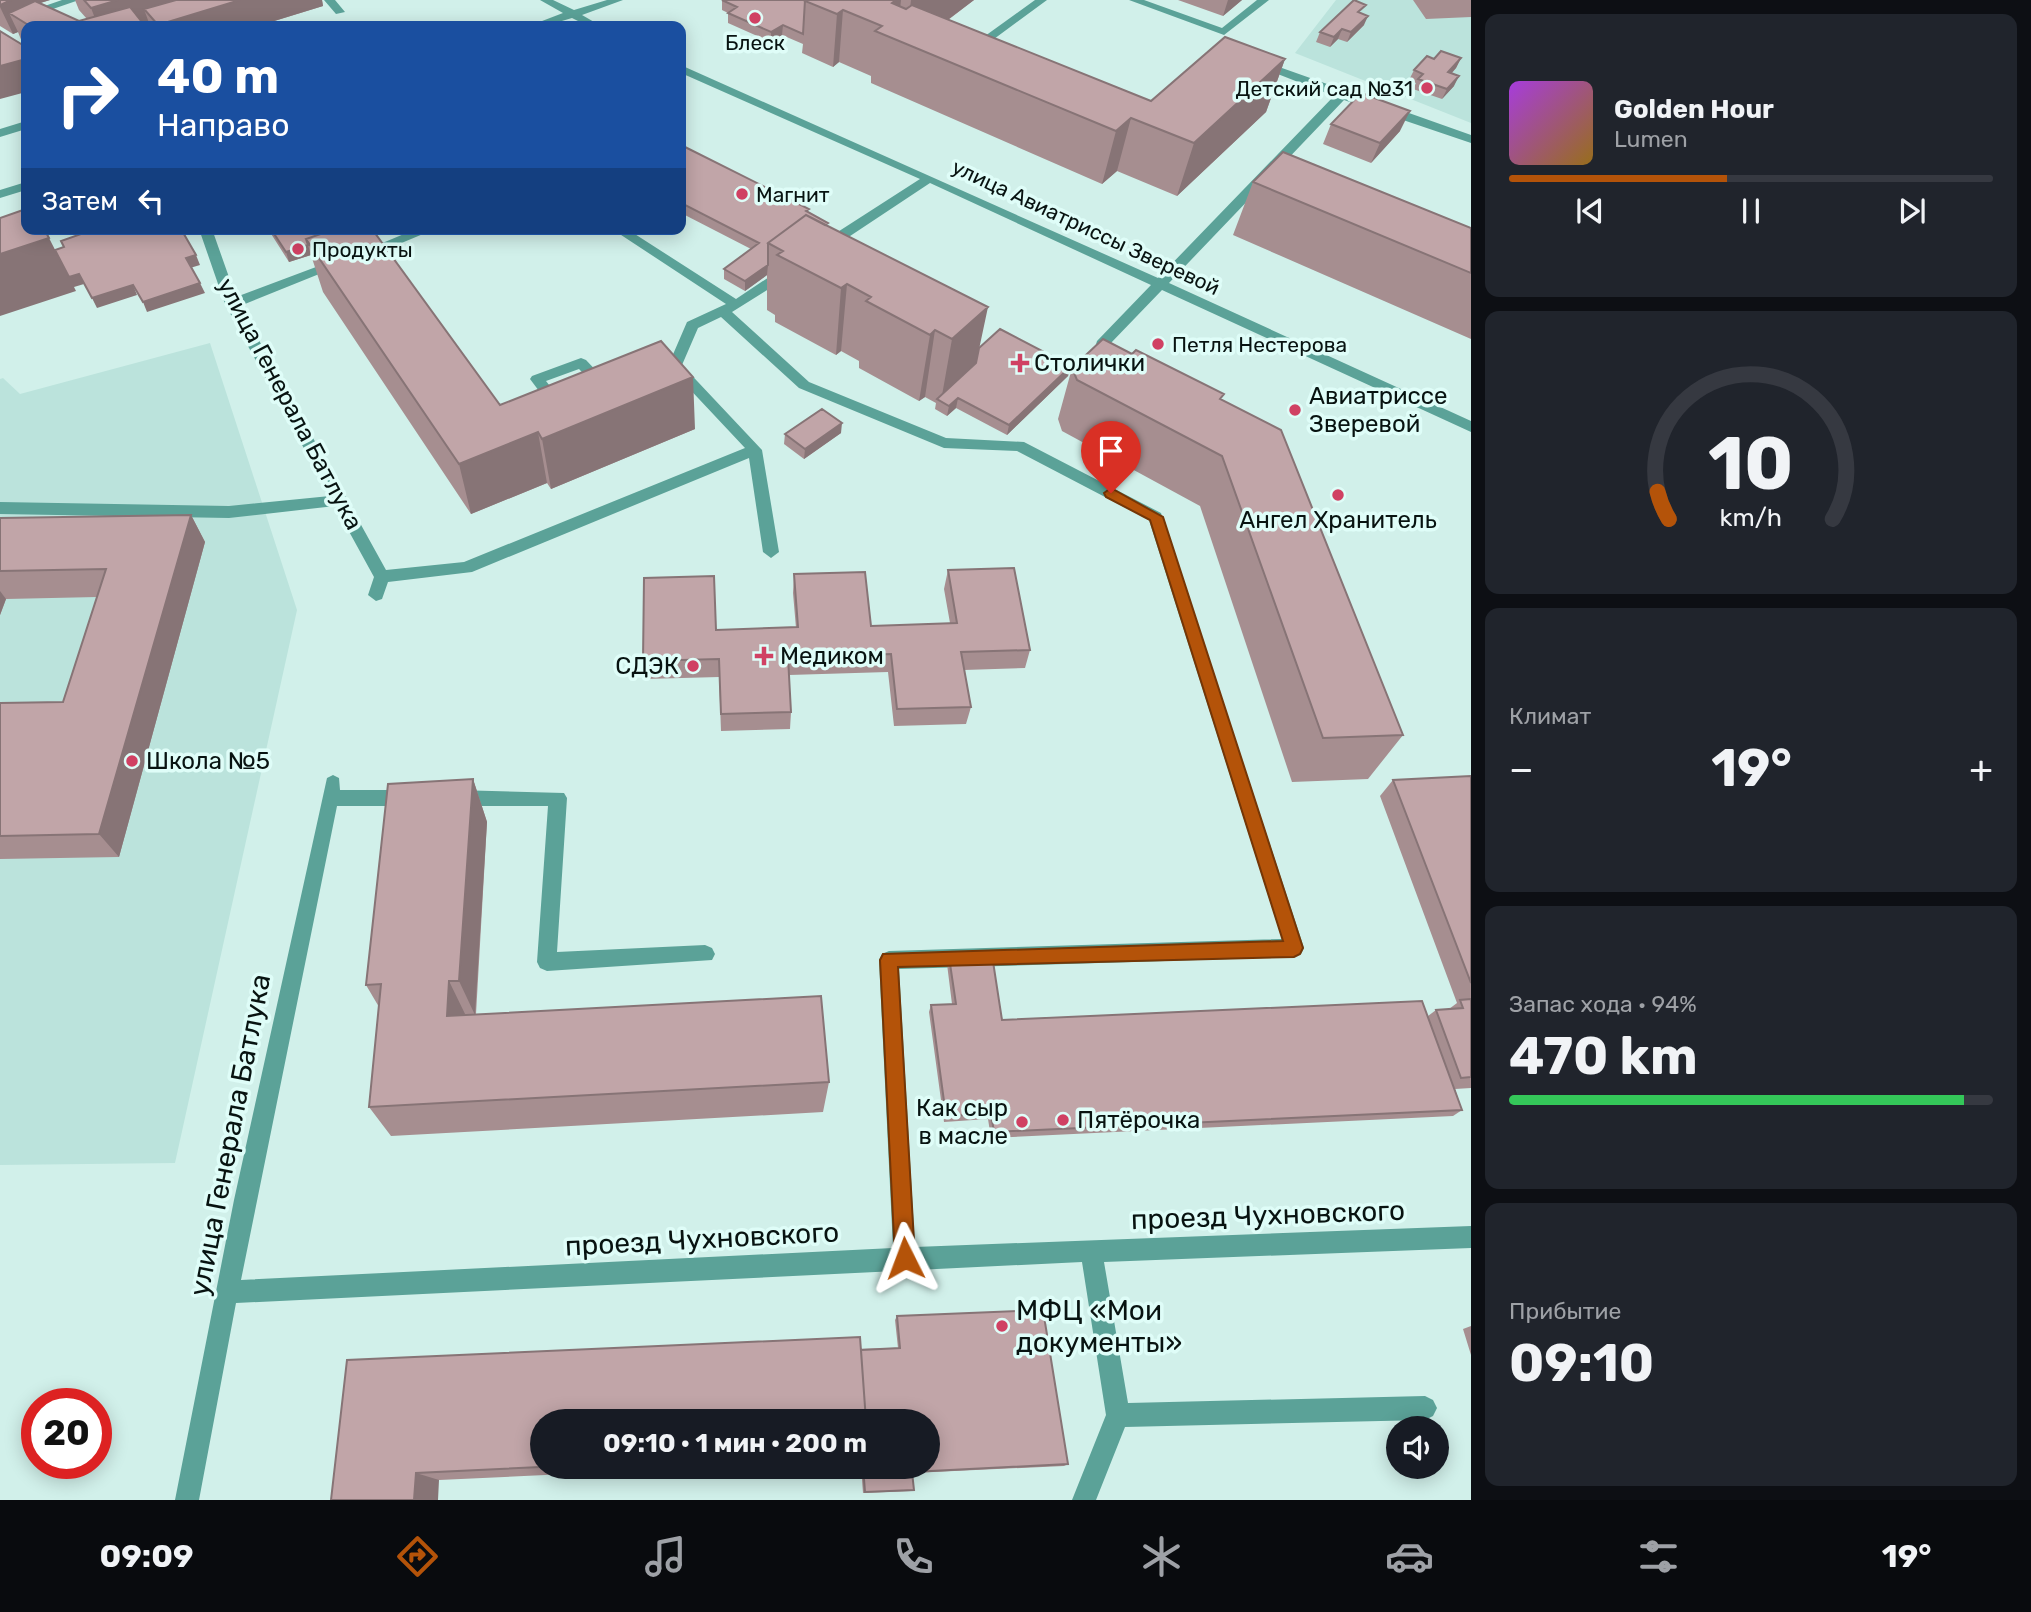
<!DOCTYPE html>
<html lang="ru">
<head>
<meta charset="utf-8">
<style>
	:root { --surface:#171b24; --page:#20242c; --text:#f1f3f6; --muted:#9ea1a6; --line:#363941; --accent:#b45309 }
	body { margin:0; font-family:Rubik,sans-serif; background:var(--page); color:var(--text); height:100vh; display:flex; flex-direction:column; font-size:26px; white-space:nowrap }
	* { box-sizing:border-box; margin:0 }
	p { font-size:23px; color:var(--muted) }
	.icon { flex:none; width:38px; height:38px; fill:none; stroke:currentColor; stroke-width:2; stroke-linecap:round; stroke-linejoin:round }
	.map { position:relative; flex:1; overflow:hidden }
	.side { display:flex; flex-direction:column; gap:14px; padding:14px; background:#0d0f14; width:560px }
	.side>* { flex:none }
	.guide { position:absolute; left:21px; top:21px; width:665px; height:214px; border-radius:14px; box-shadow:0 4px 18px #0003; background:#1a4fa0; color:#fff; overflow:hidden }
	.fabs { position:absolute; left:1386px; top:1416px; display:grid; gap:14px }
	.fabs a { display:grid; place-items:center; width:63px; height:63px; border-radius:50%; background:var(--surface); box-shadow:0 4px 18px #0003; font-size:35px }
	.speed { position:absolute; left:21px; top:1388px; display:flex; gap:14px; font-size:35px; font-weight:700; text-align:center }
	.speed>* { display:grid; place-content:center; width:91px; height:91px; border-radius:50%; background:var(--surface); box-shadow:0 4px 18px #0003; line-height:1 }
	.speed .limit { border:10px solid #d22; background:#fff; color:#111 }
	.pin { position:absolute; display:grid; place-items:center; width:60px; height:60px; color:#fff; margin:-72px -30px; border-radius:50% 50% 50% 0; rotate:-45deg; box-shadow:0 0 7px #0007 }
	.pin .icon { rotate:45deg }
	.me { position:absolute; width:77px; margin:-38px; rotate:357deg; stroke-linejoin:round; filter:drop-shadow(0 0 5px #0008) }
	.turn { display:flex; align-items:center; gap:24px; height:147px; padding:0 21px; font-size:32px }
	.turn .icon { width:91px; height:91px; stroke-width:2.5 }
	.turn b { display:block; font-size:49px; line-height:60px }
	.then { display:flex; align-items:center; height:66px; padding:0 21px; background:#0003; gap:14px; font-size:26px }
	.big { font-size:52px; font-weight:700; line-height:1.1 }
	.side .tile { flex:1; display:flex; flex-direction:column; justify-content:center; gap:10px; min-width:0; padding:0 24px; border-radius:14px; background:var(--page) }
	.side .dial { align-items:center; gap:0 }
	.dial svg { height:182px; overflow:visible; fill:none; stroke:var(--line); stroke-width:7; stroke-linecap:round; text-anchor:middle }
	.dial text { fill:var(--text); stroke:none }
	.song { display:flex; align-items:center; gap:21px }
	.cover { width:84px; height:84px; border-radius:10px; background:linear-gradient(135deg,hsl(280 70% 55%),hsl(40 70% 35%)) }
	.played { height:7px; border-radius:4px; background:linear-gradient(90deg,var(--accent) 45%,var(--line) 45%) }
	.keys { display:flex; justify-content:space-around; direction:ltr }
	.heat { display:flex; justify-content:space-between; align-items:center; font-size:38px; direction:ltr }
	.charge { height:10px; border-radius:5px; background:linear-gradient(90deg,#34c759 94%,var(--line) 0) }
	.trip { position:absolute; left:530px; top:1409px; width:410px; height:70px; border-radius:35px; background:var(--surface); box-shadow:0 4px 18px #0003; font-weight:700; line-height:70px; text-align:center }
	.tab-bar { display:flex; height:112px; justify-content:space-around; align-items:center; background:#090b0e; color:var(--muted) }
	.tab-bar .icon { width:49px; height:49px }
	.tab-bar .selected { color:var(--accent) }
	.tab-bar b { font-size:32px; color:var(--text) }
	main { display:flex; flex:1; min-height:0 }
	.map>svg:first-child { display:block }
</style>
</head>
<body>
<main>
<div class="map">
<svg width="1471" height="1500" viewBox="0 0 1471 1500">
	<rect width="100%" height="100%" fill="#d1f0ea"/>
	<path fill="#bbe3dc" d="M1336 0H1471V123L1295 53Z
		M210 343 297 610 175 1163 0 1165V379L3 378 20 394Z"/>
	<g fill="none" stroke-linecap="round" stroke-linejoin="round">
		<path fill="#5ba298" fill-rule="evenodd" d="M62 0H79L50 10 71 26H59L36 9Z
			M324 0H335L345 12 336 14Z
			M540 0H553L574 10 607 0H623L582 15 601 26H588L572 18 545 26H529L563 13Z
			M1035 0H1047L975 53H967V49Z
			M1129 0H1144L1222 28 1257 0H1269L1224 35Z
			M1257 62H1265L1471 135V143L1344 100 1169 283 1471 421V432L1162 290 1109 345 1106 354H1096L1094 351 1097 341 1151 285 930 183 829 250H819V244L920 179 681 73V66L685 67 1158 278 1334 96 1257 66Z
			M26 121V129L0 137V129Z
			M26 182V190L0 198V190Z
			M199 229H212L236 297 332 261H342L344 264 240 306 386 570 464 562 745 448 668 366 687 322 726 304 612 229H627L736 299 781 269H791V275L732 312 809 382 946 438 1024 442 1161 513 1304 948 1301 954 1294 957 899 969 915 1247 1471 1226V1248L1104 1262 1128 1403 1425 1396 1433 1400 1437 1408 1433 1416 1425 1420 1125 1427 1096 1500H1072L1106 1415 1082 1262 236 1303 199 1500H175L234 1200 327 778 333 775 339 778 340 790H409L415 793 418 798 415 803 409 806H337L241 1280 893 1248 879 960 882 954 889 951 1282 939 1149 520 1017 451 944 448 799 388 721 317 698 328 682 365 762 450 779 552 771 558 763 552 749 458 472 572 388 582 382 599 376 601 368 595 374 577 335 506 229 518 0 514V502L229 506 330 496 225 304Z
			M416 229H435L368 257 363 258 356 254Z
			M581 358 586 360 605 380V386H595L579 369 546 381 556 394 561 392 568 397 558 403H548L530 379 532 376Z
			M455 790 564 793 567 798 557 952 705 945 712 948 715 954 712 960 547 971 540 968 537 962 548 806H455L449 803 446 798 449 793Z"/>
	</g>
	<path fill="#a68e90" d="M0 0H50L40 3 79 21 87 19 79 10 75 0H322L323 6 258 26H150L149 23 144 25 145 26H26V45L22 42 18 32 13 34 0 26Z
		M722 0H974L948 20 1151 101 1285 59 1266 112 1177 196 1117 171 1102 184 871 83V76L839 62 833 67 802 53 803 44 782 35 771 42 728 23V13L722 10Z
		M1178 0H1242L1223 16Z
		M1413 0H1471V17L1426 19Z
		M1362 13 1364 25 1347 42 1338 39 1330 47 1316 42 1320 32Z
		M1461 58 1456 68 1452 73 1454 86 1442 99 1413 89 1416 83 1409 80 1414 70 1434 59Z
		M1331 124 1400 131 1371 163 1323 144Z
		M681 145 809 213 828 226 979 348 1071 366 1068 376 1007 435 956 408 947 416 935 409 936 403 925 397 919 401 859 368V361L841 351 836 355 775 322V315L767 310V275L745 291 724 279V269L751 249 681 213Z
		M1253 182 1471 228V339L1233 235Z
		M268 229H372L500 405 695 429 551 489 547 483 471 514 323 292 311 255 289 262Z
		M1072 368 1222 400 1403 735 1368 779 1292 782 1200 506 1062 431 1058 419Z
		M841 433 804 459 784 444 785 434Z
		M191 515 205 542 119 857 0 859V703L63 702 97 597 6 599 0 615V518Z
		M948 570 1030 650 1025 668 964 670 971 707 966 724 894 726 888 672 789 675 791 712 790 729 721 731 719 677 645 679 643 661 716 630 796 628 793 593 794 574 871 626 950 623 944 589Z
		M1471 776V1088L1455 1089 1462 1110 1453 1116 991 1138 988 1119 944 1122 929 1012 931 1005 952 1004 947 964 949 957 1002 1020 1428 1016 1436 1010 1449 1009 1457 1003 1380 796 1393 780Z
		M473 779 487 822 476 1014 829 1082 823 1112 391 1136 369 1107 379 1007 366 985Z
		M897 1316 1068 1464 1064 1466 912 1473 914 1490 911 1491 863 1493 861 1466H928V1421L542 1466H736L439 1480 331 1500 347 1360 898 1348 895 1320Z
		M1471 1326V1355L1463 1329Z"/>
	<path fill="#877476" d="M11 0H50L9 13 18 32 13 34 0 7V5Z
		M118 0H227L144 9 149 23 139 26H98L91 8Z
		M240 0H322L323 6 258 26H158V25Z
		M896 0H901L897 40 892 3Z
		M911 0H974L913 46 906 43Z
		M1228 0H1242L1223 16Z
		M843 10 839 62 833 67 837 14Z
		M1368 16 1364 25 1347 42 1351 32Z
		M783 25 782 35 771 42V32Z
		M1342 29 1338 39 1330 47 1334 37Z
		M1461 58 1456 68 1443 82 1448 72Z
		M26 59V92L0 99V66Z
		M1285 59 1266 112 1177 196 1194 143Z
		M1459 76 1454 86 1442 99 1447 89Z
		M1410 111 1400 131 1371 163 1380 143Z
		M1131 118 1117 171 1102 184 1116 131Z
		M49 238 69 277 79 274 84 284 74 287 76 291 0 316V254Z
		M308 245 311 255 289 262 286 252Z
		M196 255 200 265 190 268 186 258Z
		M768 265 767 275 745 291V281Z
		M200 283 205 293 147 312 143 302Z
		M847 284 841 351 836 355 841 288Z
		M133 285 137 295 97 308 92 298Z
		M988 307 974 373 941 401 952 339Z
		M935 330 925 397 919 401 930 335Z
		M1071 366 1068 376 1007 435 1009 425Z
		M693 377 695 429 551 489 542 439Z
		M958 398 956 408 947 416 949 406Z
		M842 423 841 433 804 459 805 449Z
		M538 432 547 483 471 514 459 464Z
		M191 515 205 542 119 857 99 834Z
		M0 591 6 599 0 615Z
		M473 779 487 822 475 1015 459 981Z
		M449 981 466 1016H447Z
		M416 1473 439 1480 438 1500H414Z"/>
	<path fill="#c1a5a8" stroke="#877476" stroke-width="2" d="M0 0H11L0 5Z
		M84 0H118L91 8Z
		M176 0H240L158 25 144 9Z
		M722 0H805L803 34 783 25 771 32 728 13 737 7Z
		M806 0H896L892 3 906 9 912 5 1151 101 1225 37 1285 59 1194 143 1131 118 1116 131 875 31 882 26 843 10 837 14 805 1Z
		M1354 0 1366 5 1358 12 1368 16 1351 32 1342 29 1334 37 1320 32Z
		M35 1 79 21 130 7 145 26H30L9 13Z
		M0 31 26 47V59L0 66Z
		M1441 51 1461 58 1448 72 1459 76 1447 89 1418 79 1423 74 1414 70 1427 56 1434 59Z
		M1361 93 1410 111 1380 143 1331 124Z
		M681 145 809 209 806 211 828 223 825 225 806 215 768 243V265L745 281 724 269 759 243 681 203Z
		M1283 152 1471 228V273L1253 182Z
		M26 209V229H44L49 238 0 254V218Z
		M806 215 988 307 952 339 935 330 930 335 866 301 871 297 847 284 841 288 777 255 783 251 768 243Z
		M95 229H181L196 255 186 258 200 283 143 302 133 285 92 298 79 274 69 277 55 250 64 247 61 241Z
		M271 229H335L306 239 308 245 286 252Z
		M335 229H372L500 405 661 341 693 377 542 439 538 432 459 464 306 239Z
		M1000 329 1071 366 1009 425 958 398 949 406 937 399 976 363 979 348Z
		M1103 339 1132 354 1136 350 1224 394 1220 399 1281 430 1403 735 1323 738 1222 456 1077 380 1072 368Z
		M822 409 842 423 805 449 785 434Z
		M191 515 99 834 0 836V703L63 702 106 569 0 571V518Z
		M1014 568 1030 650 961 652 971 707 897 709 891 654 788 657 791 712 721 714 719 659 643 661 644 578 714 576 716 630 798 627 794 574 865 572 871 626 957 623 948 570Z
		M1471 776V983L1393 780Z
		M473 779 459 981H449L447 1016 821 996 829 1082 369 1107 381 984 366 985 388 784Z
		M992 955 1002 1020 1422 1001 1462 1110 994 1132 991 1114 946 1116 931 1005 956 1004 949 957Z
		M1471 999V1077L1461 1078 1436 1010 1463 1008 1460 1000Z
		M1043 1310 1068 1464 912 1472 914 1490 865 1492 863 1466H928V1421H866L861 1350 900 1348 897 1316Z
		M860 1337 866 1421H542V1466H562L416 1473 414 1500H331L347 1360Z"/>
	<path fill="#b45309" stroke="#753606" stroke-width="2" d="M1111 488 1163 517 1303 948 1300 954 1294 957 898 967 915 1258 912 1266 905 1268 897 1266 895 1258 880 960 883 954 1283 941 1150 520 1106 497 1104 493Z"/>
	<g fill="#d04163" stroke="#dffdf8" stroke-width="2.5">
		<circle cx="755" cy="18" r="7"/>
		<circle cx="1427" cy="88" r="7"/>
		<circle cx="742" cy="194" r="7"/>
		<circle cx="298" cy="249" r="7"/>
		<circle cx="1158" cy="344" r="7"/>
		<path d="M1016.5 352.5h7v7h7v7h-7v7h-7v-7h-7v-7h7z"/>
		<circle cx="1295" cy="410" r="7"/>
		<circle cx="1338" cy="495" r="7"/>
		<path d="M760.5 645.5h7v7h7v7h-7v7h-7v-7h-7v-7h7z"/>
		<circle cx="693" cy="666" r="7"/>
		<circle cx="132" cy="761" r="7"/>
		<circle cx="1063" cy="1120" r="7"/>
		<circle cx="1022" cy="1122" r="7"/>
		<circle cx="1002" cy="1326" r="7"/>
	</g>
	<g text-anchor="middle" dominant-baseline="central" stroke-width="7" stroke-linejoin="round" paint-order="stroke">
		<g font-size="21" fill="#081311" stroke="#dffdf8" text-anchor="start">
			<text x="755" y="42" text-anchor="middle">Блеск</text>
			<text x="1413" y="88" text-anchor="end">Детский сад №31</text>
			<text x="756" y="194">Магнит</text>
			<text x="312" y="249">Продукты</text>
			<text x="1172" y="344">Петля Нестерова</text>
		</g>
		<g font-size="21" fill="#081311" stroke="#dffdf8">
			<text transform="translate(1086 227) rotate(25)">улица Авиатриссы Зверевой</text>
		</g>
		<g font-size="24" fill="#081311" stroke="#dffdf8" text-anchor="start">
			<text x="1034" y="363">Столички</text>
			<text x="1309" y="396">Авиатриссе<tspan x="1309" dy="28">Зверевой</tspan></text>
			<text x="1338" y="520" text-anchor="middle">Ангел Хранитель</text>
			<text x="780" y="656">Медиком</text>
			<text x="679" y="666" text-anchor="end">СДЭК</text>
			<text x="146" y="761">Школа №5</text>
			<text x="1008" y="1108" text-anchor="end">Как сыр<tspan x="1008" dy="28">в масле</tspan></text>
			<text x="1077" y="1120">Пятёрочка</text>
		</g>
		<g font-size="24" fill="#081311" stroke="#dffdf8">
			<text transform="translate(290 404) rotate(62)">улица Генерала Батлука</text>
		</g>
		<g font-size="28" fill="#081311" stroke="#dffdf8">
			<text transform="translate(230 1135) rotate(-79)">улица Генерала Батлука</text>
			<text transform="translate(1268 1215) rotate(-2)">проезд Чухновского</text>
			<text transform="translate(702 1239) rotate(-3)">проезд Чухновского</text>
		</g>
		<g font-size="28" fill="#081311" stroke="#dffdf8" text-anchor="start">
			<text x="1016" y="1310">МФЦ «Мои<tspan x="1016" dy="32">документы»</tspan></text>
		</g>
	</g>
</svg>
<div class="fabs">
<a><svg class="icon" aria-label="sound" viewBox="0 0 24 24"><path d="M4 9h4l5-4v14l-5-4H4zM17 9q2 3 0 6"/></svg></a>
</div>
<div class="speed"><div class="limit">20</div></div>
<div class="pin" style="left:1111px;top:493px;background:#d93025"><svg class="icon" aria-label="arrive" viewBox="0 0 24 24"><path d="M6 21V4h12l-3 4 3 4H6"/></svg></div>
<svg class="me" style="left:905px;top:1258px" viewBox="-20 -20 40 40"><path d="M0-17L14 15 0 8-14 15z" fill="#b45309" stroke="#fff" stroke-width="4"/></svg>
<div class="trip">09:10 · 1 мин · 200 m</div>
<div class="guide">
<div class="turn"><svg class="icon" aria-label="right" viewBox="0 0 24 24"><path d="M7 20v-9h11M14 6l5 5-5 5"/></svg><div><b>40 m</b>Направо</div></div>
<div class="then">Затем<svg class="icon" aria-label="left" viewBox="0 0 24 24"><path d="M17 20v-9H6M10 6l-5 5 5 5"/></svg></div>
</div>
</div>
<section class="side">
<div class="tile">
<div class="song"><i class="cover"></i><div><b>Golden Hour</b><p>Lumen</p></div></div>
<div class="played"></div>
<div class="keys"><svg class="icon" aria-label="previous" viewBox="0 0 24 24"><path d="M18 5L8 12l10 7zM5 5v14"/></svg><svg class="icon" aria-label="pause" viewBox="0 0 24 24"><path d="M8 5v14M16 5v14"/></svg><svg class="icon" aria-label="next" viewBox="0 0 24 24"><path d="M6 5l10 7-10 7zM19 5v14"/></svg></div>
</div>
<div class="tile dial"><svg viewBox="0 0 100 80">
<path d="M14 69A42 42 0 1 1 86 69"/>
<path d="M14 69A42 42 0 0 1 9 57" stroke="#b45309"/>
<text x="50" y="56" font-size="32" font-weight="700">10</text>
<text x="50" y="72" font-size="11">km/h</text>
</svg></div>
<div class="tile"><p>Климат</p>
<div class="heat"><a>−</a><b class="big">19°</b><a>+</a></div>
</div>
<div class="tile"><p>Запас хода · 94%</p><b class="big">470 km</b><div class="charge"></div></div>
<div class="tile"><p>Прибытие</p><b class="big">09:10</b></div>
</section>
</main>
<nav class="tab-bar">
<b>09:09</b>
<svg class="icon selected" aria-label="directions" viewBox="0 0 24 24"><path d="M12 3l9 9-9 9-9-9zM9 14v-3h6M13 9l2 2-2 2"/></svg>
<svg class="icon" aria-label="music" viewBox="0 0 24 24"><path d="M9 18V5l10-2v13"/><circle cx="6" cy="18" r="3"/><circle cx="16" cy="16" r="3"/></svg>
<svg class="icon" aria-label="phone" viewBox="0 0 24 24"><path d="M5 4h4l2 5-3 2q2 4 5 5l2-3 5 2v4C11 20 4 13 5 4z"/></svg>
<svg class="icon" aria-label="climate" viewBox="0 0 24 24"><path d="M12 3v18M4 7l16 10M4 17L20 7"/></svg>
<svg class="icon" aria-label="car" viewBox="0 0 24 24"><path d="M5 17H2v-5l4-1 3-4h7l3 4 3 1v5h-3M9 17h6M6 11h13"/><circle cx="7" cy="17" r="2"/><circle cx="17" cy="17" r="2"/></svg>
<svg class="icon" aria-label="filters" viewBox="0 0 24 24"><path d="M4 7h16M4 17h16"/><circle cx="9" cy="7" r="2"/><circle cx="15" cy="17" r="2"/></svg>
<b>19°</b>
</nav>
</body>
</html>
